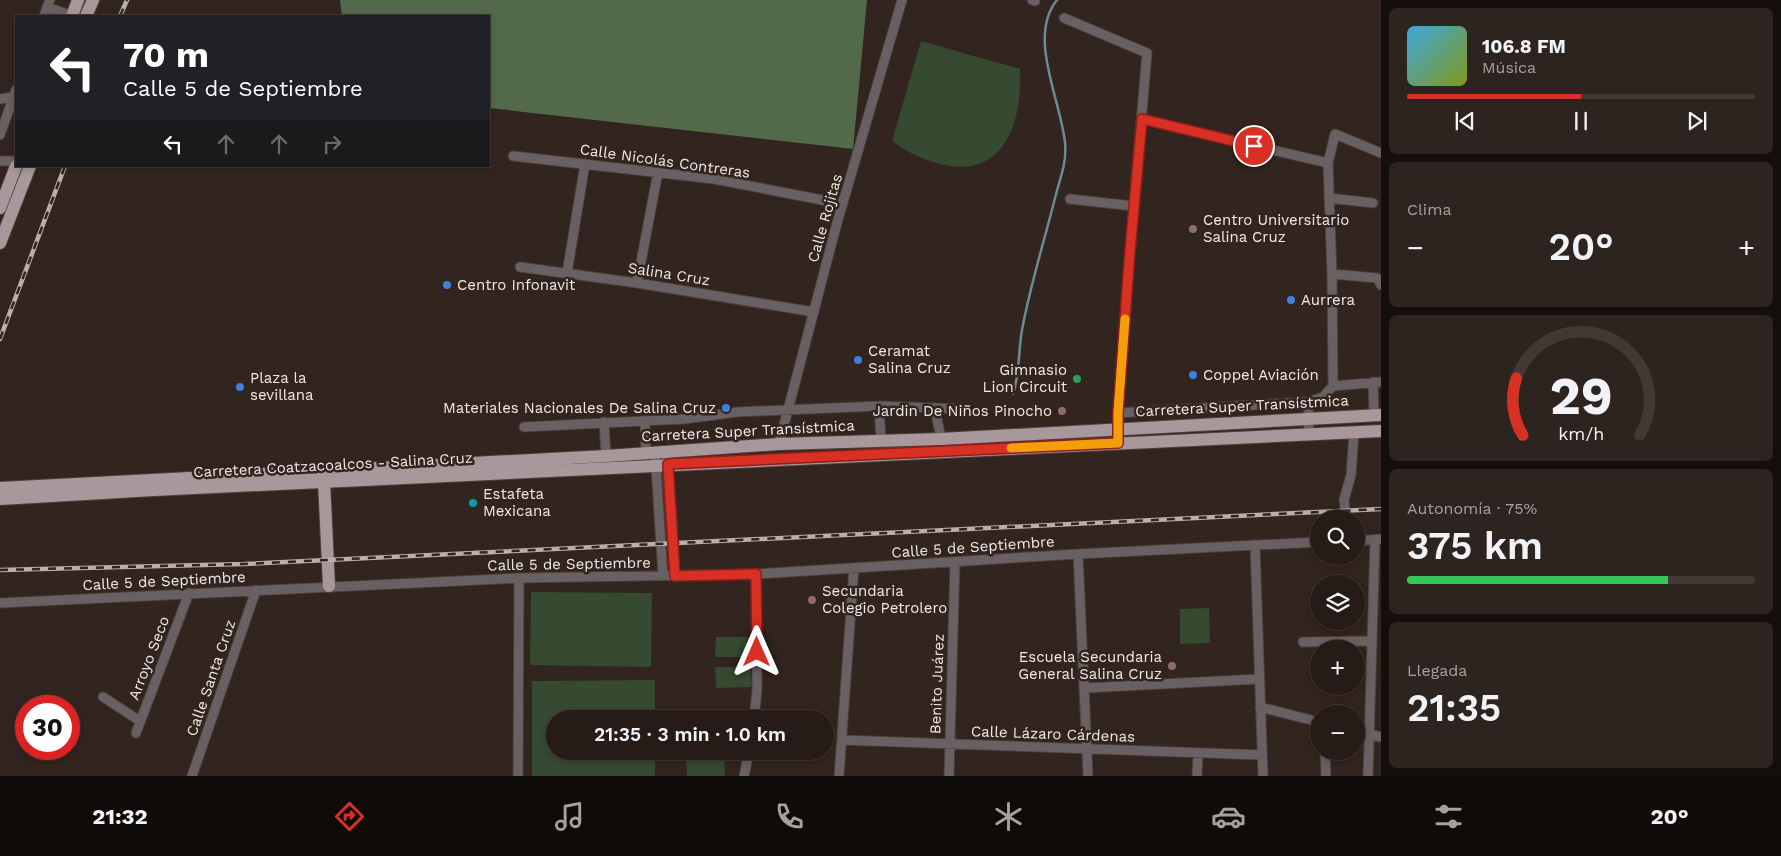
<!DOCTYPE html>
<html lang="es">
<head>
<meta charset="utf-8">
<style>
	:root { --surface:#261b16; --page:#2e241f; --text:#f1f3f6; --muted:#a4a1a1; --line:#423935; --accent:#d93025 }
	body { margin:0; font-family:"Work Sans",sans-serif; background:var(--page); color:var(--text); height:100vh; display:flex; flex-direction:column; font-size:19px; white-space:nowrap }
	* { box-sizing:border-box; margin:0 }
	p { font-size:16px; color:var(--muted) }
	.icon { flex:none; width:28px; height:28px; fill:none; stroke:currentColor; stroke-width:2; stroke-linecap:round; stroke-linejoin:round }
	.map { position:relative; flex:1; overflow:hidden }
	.panel { display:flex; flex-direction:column; gap:8px; padding:8px; background:#150f0c; width:400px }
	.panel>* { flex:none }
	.banner { position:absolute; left:15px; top:15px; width:475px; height:152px; border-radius:0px; box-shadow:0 2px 8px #0003,0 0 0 1px var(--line); background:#202124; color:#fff; overflow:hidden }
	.controls { position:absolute; left:1310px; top:510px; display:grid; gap:10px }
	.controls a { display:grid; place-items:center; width:55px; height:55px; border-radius:50%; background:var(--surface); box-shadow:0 2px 8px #0003,0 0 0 1px var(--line); font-size:25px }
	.speed { position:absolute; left:15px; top:695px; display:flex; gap:10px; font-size:25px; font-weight:700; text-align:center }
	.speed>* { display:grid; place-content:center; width:65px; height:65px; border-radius:50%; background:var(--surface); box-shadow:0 2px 8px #0003,0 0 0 1px var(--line); line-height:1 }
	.speed .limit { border:8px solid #d22; background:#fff; color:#111 }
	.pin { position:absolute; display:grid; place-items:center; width:42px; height:42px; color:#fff; margin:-21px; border:2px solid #fff; border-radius:50%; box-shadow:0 1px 5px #0007 }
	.me { position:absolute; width:55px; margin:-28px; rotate:0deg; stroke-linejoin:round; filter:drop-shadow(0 0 4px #0008) }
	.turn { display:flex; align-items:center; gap:18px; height:105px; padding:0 25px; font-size:22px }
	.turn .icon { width:65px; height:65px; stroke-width:2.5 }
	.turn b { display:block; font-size:35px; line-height:42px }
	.lanes { display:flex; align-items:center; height:48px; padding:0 25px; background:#0003; justify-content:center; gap:25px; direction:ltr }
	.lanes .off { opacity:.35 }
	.big { font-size:38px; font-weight:600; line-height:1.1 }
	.panel .widget { flex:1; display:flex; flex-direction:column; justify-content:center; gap:8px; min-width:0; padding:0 18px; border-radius:8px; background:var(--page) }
	.panel .dial { align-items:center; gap:0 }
	.dial svg { height:130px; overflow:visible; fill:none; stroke:var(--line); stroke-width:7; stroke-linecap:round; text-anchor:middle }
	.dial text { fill:var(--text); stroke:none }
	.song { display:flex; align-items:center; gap:15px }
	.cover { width:60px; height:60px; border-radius:8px; background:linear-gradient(135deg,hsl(200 70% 55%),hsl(70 70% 35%)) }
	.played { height:5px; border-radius:2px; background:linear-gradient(90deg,var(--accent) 50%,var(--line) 50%) }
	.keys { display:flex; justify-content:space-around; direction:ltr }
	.heat { display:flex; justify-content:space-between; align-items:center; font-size:28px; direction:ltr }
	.charge { height:8px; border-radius:4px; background:linear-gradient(90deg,#34c759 75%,var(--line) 0) }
	.trip { position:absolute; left:546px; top:710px; width:288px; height:50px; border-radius:25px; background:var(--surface); box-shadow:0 2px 8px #0003,0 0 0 1px var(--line); font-weight:600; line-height:50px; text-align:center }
	.tabs { display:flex; height:80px; justify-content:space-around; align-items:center; background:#0f0b09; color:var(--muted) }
	.tabs .icon { width:35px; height:35px }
	.tabs .selected { color:var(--accent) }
	.tabs b { font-size:22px; color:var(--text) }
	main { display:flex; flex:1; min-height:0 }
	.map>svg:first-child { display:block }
</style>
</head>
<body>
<main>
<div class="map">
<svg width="1381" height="776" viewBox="0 0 1381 776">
	<rect width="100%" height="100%" fill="#32241e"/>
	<path fill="#364931" d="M921 41 1020 69C1023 126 1001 184 933 162 918 157 905 151 892 141Z
		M531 592 652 593 651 667 530 665Z
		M1209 608 1210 643 1180 644V609Z
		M716 637H752V657H715Z
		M715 667H750L751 687 716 688Z
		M655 680V719H555V751H655V776H532V681Z
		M686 751H724L725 776H687Z"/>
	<path fill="#52694a" d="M340 0H867L853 149 489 108V16H342Z"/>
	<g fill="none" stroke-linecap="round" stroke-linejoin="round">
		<path stroke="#6c8a94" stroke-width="2.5" d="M1013 394C1020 373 1018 352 1022 330 1030 286 1044 242 1055 198 1060 178 1067 163 1065 143 1061 100 1027 37 1057 0"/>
		<g stroke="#4d403a" stroke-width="11">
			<path id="street" d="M1032 0 1035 1
				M47 7 72 16
				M44 16 50 0
				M1064 18 1147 53 1130 251 1118 413V443
				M0 99 13 97
				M1142 119 1328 163
				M0 135 16 90
				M513 156 714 179 843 204
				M0 161H16
				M1329 198 1373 203
				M1070 199 1133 206
				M520 267 637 283 814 312
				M567 273 585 164
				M1332 274 1377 278 1381 285
				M637 283 658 172
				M1373 382 1374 415
				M1333 386 1381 382
				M879 406 881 440
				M935 408 941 439
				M1118 413 1308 402
				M645 421 646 452
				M604 422 606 456
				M524 427 684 419 737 412 879 406 961 409
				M1309 435 1308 402 1323 397 1333 386 1332 275 1328 163 1335 134 1381 153
				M779 444 837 223 902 0
				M666 451 675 576
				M655 452 663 576
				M1346 519 1344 500 1351 475 1354 433
				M1356 541 1381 539
				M1255 545 1263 776
				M1078 554 1088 776
				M0 603 519 578 756 574 1078 554 1319 542
				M1303 642 1371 641
				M1085 688 1259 679
				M103 697 140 721
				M1260 707 1319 722
				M754 719 757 690 756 574
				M1356 731 1381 737
				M136 733 189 593
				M842 740 1262 755
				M1325 751 1326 776
				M192 776 256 590
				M518 776 519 578
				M744 776 749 751
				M839 776 854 568
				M949 776 955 562
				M1197 776 1198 755
				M1368 776 1375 540"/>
		</g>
		<g stroke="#4d403a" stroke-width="14">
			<path id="primary" d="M72 16 78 0
				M86 16 93 0
				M0 208 16 166
				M0 243 30 166
				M325 475 324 481 329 586
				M0 488 606 456 779 444 941 439 1381 415
				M0 499 154 490 1381 431"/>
		</g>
		<use href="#street" stroke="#686062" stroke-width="9"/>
		<use href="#primary" stroke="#a8989b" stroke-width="12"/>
		<g stroke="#bab0ab" stroke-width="4.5">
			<path id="rail" d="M120 16 127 0
				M0 339 65 166
				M0 570 244 564 1381 509"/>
		</g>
		<use href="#rail" stroke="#32241e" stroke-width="2.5" stroke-dasharray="8" stroke-linecap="butt"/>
	</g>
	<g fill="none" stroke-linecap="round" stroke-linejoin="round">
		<g stroke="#8d1f18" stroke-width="12">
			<path id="route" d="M757 652 756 574 675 576 668 464 1118 443V412L1130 251 1142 119 1254 146"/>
		</g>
		<use href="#route" stroke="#d93025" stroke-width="9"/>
		<path stroke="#f59e0b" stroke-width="9" d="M1011 448 1118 443V412L1125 319"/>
	</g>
	<g fill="#8d6e63" stroke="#32241e" stroke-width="2">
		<circle cx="1193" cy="229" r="5"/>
		<circle cx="1062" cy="411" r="5"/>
		<circle cx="812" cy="600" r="5"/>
		<circle cx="1172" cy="666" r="5"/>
	</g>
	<g fill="#3f7fe0" stroke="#32241e" stroke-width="2">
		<circle cx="447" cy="285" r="5"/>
		<circle cx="1291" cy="300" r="5"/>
		<circle cx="858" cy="360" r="5"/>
		<circle cx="1193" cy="375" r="5"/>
		<circle cx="240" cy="387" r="5"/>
		<circle cx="726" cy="408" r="5"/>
	</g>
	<circle fill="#2e9e5b" stroke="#32241e" stroke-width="2" cx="1077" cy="379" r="5"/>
	<circle fill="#0f9aa8" stroke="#32241e" stroke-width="2" cx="473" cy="503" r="5"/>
	<g text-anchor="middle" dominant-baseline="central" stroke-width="5" stroke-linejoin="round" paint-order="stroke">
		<g font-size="15" fill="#f2e9e5" stroke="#32241e">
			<text transform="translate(665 161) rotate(8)">Calle Nicolás Contreras</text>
			<text transform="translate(825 218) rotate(-74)">Calle Rojitas</text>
			<text transform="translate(669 274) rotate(9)">Salina Cruz</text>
			<text transform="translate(1242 406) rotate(-3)">Carretera Super Transístmica</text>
			<text transform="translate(748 431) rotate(-3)">Carretera Super Transístmica</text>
			<text transform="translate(333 465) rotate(-3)">Carretera Coatzacoalcos - Salina Cruz</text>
			<text transform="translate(973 547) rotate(-4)">Calle 5 de Septiembre</text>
			<text transform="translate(569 564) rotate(-1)">Calle 5 de Septiembre</text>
			<text transform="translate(164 581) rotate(-3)">Calle 5 de Septiembre</text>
			<text transform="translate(149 658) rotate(-69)">Arroyo Seco</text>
			<text transform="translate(211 678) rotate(-71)">Calle Santa Cruz</text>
			<text transform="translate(937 684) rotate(-88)">Benito Juárez</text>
			<text transform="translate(1053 734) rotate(2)">Calle Lázaro Cárdenas</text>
		</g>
		<g font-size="15" fill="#f2e9e5" stroke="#32241e" text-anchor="start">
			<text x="1203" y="220">Centro Universitario<tspan x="1203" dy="17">Salina Cruz</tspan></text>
			<text x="457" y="285">Centro Infonavit</text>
			<text x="1301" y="300">Aurrera</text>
			<text x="868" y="351">Ceramat<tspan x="868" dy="17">Salina Cruz</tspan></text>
			<text x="1067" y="370" text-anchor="end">Gimnasio<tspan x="1067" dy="17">Lion Circuit</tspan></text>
			<text x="1203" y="375">Coppel Aviación</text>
			<text x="250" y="378">Plaza la<tspan x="250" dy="17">sevillana</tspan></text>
			<text x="716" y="408" text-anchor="end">Materiales Nacionales De Salina Cruz</text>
			<text x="1052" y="411" text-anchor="end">Jardin De Niños Pinocho</text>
			<text x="483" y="494">Estafeta<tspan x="483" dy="17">Mexicana</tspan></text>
			<text x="822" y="591">Secundaria<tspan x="822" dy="17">Colegio Petrolero</tspan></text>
			<text x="1162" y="657" text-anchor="end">Escuela Secundaria<tspan x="1162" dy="17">General Salina Cruz</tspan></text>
		</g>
	</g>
</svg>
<div class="controls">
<a><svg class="icon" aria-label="search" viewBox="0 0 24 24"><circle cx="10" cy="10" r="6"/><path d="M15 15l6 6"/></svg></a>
<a><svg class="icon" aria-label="layers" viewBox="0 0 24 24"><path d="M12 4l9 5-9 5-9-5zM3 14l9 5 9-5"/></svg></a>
<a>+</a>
<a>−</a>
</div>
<div class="speed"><div class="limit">30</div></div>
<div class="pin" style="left:1254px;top:146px;background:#d93025"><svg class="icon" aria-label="arrive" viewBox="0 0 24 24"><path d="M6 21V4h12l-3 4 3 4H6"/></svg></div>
<svg class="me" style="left:757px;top:652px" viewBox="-20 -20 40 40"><path d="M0-17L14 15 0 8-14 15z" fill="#d93025" stroke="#fff" stroke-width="4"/></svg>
<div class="trip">21:35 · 3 min · 1.0 km</div>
<div class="banner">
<div class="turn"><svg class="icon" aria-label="left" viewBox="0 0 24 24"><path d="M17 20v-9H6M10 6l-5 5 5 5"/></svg><div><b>70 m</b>Calle 5 de Septiembre</div></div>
<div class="lanes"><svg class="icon" aria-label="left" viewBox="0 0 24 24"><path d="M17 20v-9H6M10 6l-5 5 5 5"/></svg><svg class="icon off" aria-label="ahead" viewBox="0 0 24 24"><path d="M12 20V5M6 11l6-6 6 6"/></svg><svg class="icon off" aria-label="ahead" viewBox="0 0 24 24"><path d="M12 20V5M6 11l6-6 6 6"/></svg><svg class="icon off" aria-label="right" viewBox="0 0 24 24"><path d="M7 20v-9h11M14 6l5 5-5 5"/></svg></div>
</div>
</div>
<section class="panel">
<div class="widget">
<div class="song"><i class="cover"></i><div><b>106.8 FM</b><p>Música</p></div></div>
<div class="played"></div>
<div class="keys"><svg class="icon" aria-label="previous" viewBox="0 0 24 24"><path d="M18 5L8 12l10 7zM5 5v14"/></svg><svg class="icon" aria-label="pause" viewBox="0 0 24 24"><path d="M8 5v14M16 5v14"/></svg><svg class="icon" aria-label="next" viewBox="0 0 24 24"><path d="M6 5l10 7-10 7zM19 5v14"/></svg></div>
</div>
<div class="widget"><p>Clima</p>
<div class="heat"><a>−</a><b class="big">20°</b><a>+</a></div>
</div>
<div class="widget dial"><svg viewBox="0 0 100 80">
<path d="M14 69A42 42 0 1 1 86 69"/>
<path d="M14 69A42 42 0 0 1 10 34" stroke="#d93025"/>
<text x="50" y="56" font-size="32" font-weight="700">29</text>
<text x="50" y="72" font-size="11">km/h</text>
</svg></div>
<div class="widget"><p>Autonomía · 75%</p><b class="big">375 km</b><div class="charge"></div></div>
<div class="widget"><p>Llegada</p><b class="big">21:35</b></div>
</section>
</main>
<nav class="tabs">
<b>21:32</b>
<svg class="icon selected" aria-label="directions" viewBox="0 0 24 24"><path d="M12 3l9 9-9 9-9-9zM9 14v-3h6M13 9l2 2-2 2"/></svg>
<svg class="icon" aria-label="music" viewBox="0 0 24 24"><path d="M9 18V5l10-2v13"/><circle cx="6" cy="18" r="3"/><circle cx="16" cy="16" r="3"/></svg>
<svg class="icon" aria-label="phone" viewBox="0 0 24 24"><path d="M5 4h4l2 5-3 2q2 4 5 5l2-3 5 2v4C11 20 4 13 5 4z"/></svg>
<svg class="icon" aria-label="climate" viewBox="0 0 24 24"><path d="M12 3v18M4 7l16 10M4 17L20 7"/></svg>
<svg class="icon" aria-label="car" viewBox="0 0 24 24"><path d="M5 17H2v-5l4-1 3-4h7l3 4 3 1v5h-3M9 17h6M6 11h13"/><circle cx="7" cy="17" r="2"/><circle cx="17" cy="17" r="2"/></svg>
<svg class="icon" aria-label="filters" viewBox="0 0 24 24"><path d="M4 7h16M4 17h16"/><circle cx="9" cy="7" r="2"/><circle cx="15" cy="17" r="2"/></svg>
<b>20°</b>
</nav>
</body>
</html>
